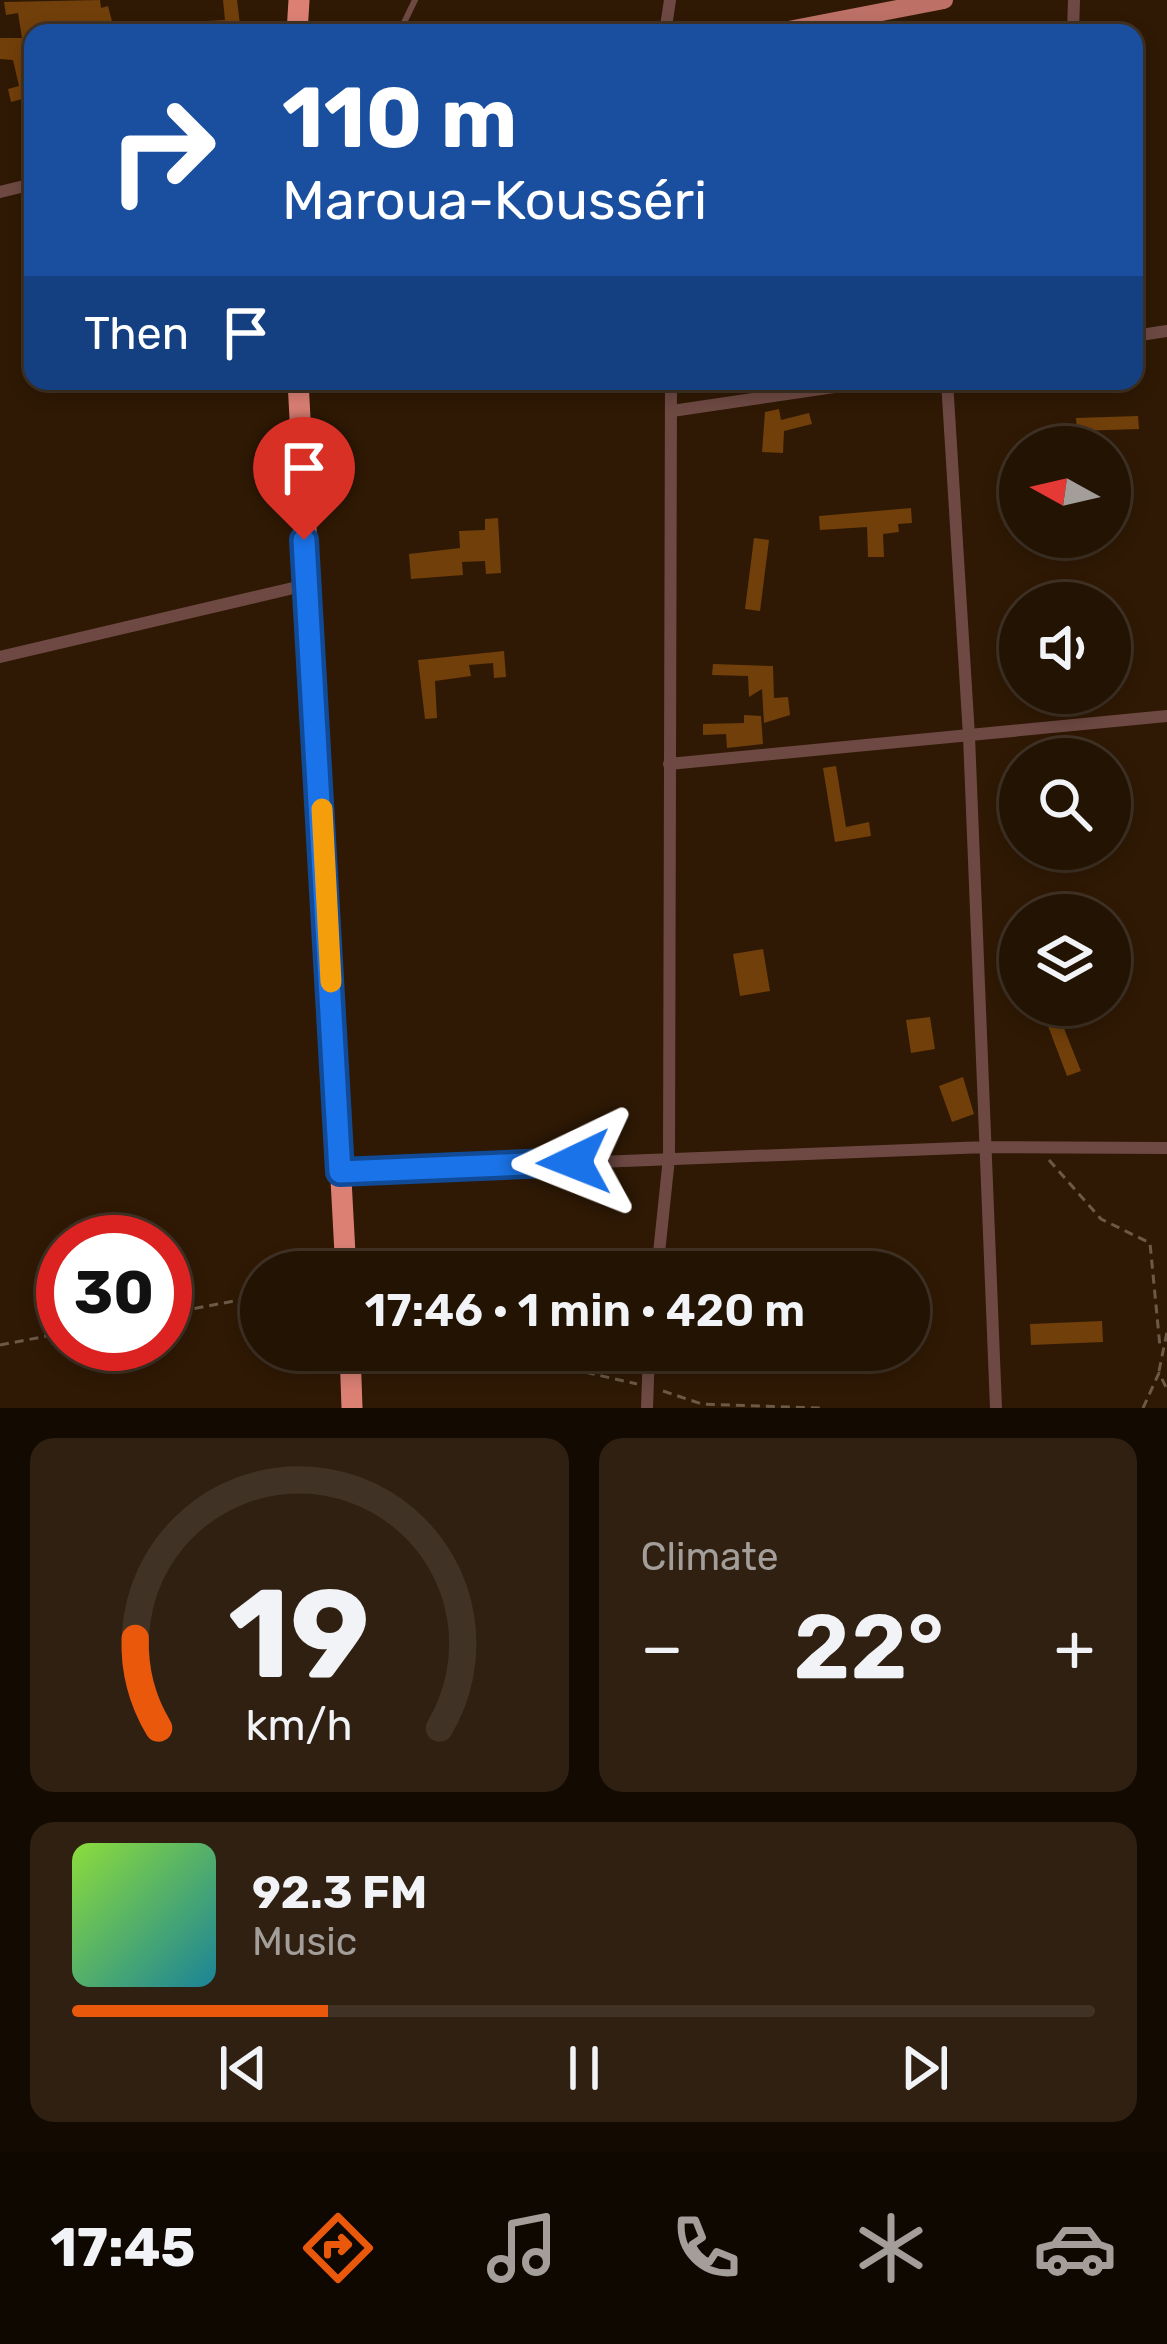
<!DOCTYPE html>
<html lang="en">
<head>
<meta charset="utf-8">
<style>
	:root { --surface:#231303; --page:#2f2012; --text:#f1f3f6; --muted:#a39e9a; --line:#403225; --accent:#ea580c }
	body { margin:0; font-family:Rubik,sans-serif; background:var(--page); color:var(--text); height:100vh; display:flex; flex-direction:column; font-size:45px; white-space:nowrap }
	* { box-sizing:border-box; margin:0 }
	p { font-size:39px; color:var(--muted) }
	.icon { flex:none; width:66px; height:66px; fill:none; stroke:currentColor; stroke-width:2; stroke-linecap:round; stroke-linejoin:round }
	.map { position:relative; height:1408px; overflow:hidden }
	.side { display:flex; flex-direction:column; gap:30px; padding:30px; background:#130a02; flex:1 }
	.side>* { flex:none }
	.guide { position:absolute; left:24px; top:24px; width:1119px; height:366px; border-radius:24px; box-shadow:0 6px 18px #0003,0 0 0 3px var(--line); background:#1a4fa0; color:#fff; overflow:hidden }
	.needle { width:78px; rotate:278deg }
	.tools { position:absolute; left:999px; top:426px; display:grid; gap:24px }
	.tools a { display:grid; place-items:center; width:132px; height:132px; border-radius:50%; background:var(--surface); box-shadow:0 6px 18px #0003,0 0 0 3px var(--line); font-size:60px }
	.speed { position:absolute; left:36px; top:1215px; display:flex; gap:24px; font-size:60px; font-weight:700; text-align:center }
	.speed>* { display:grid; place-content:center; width:156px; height:156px; border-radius:50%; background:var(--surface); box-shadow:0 6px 18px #0003,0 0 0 3px var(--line); line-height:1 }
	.speed .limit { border:18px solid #d22; background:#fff; color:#111 }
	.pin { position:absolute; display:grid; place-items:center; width:102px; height:102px; color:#fff; margin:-123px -51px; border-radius:50% 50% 50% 0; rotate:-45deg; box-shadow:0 0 12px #0007 }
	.pin .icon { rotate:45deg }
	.me { position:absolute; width:132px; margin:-66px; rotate:268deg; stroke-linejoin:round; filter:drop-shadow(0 0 9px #0008) }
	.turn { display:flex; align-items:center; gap:42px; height:252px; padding:0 60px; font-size:54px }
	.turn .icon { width:156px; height:156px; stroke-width:2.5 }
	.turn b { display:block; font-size:84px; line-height:102px }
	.then { display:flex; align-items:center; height:114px; padding:0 60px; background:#0003; gap:24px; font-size:45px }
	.big { font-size:90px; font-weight:600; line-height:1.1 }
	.side .card { flex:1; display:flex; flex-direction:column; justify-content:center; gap:18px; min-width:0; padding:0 42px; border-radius:24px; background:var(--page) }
	.side .dial { align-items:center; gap:0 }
	.dial svg { height:312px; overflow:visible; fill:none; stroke:var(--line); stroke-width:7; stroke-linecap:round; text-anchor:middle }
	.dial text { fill:var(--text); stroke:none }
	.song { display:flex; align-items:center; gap:36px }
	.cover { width:144px; height:144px; border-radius:18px; background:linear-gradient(135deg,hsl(90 70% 55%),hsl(190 70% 35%)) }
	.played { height:12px; border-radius:6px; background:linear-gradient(90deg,var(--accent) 25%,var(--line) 25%) }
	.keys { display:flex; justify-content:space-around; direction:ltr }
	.heat { display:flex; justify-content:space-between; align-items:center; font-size:66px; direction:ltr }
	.side .tiles { flex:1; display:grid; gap:30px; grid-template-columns:1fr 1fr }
	.card:last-child { grid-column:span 2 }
	.trip { position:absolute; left:240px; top:1251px; width:690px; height:120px; border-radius:60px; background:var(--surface); box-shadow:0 6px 18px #0003,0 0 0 3px var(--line); font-weight:600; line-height:120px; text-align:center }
	.tab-bar { display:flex; height:192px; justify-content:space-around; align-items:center; background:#0e0801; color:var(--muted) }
	.tab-bar .icon { width:84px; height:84px }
	.tab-bar .on { color:var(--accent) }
	.tab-bar b { font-size:54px; color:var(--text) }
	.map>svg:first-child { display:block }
</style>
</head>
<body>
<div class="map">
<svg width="1167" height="1408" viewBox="0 0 1167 1408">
	<rect width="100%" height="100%" fill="#2f1904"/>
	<path fill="#713f0a" d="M100 0 101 8 108 6 115 33H33V96L11 102 8 89 19 86 13 60 0 59V38H22L18 13 6 15 4 2Z
		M223 0H237L241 33H154L153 24 225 20Z
		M779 409 781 420 809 413 812 424 784 431 783 453 762 452 765 412Z
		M1138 416 1139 429 1077 431 1076 418Z
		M911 508 912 523 898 524 899 532 883 534 884 557H868L867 527 820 530 819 516Z
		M498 518 501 573 486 574 485 561 462 562 463 575 411 579 409 554 460 548 459 531 485 530V519Z
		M754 538 769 540 760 611 745 609Z
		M504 651 506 677 494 678 493 663 469 665 471 676 435 681 437 718 425 719 418 660Z
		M713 664 773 666 774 698 788 697 790 715 764 723 762 689 749 697 748 676 712 675Z
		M744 715 761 716 763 744 727 748 726 734 703 735V724L744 723Z
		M836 766 846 827 869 822 871 836 835 842 823 768Z
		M763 949 770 991 740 996 733 954Z
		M930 1017 935 1049 911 1053 906 1020Z
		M1061 1021 1081 1071 1067 1076 1048 1026Z
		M963 1077 974 1114 952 1122 939 1086Z
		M1102 1321 1103 1342 1031 1345 1030 1324Z"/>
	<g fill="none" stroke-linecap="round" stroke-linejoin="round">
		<path stroke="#6d5947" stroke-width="3" stroke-dasharray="9 6" stroke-linecap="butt" d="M1049 1160 1101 1219 1150 1243 1160 1347
			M165 1314 261 1296
			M0 1345 63 1333
			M530 1350 589 1373 637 1384
			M1159 1371 1167 1332
			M663 1391 702 1404 821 1408
			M1143 1408 1159 1373 1167 1389"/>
		<path stroke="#6e4943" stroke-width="6" d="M399 33 415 0"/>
		<path stroke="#6e4943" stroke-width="12" d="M665 33 670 0
			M1073 33 1074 0
			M0 192 33 184
			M1134 336 1167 331
			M947 381 969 736 996 1408
			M672 411 875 381
			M0 657 306 585
			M669 764 1167 716
			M340 1172 986 1147 1167 1148
			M657 1272 669 1158 671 381
			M647 1408 649 1350"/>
		<path stroke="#bd7166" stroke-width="18" d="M773 33 944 0"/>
		<path stroke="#dc8074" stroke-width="21" d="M297 33 299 0
			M298 381 346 1272
			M350 1350 352 1408"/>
	</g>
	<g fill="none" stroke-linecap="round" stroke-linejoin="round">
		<g stroke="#114b97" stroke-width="30">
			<path id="route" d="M304 540 340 1172 574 1162"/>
		</g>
		<use href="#route" stroke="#1a73e8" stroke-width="21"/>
		<path stroke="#f59e0b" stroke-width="21" d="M322 809 331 982"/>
	</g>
</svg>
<div class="tools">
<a><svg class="needle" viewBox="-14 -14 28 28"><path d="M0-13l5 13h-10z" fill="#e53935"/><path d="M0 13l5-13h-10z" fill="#a39e9a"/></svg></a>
<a><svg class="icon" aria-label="sound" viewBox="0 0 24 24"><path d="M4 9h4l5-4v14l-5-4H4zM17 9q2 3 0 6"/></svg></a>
<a><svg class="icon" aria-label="search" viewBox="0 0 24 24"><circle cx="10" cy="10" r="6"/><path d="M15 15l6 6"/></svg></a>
<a><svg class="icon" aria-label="layers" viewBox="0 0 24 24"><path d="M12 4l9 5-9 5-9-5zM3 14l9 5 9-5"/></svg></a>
</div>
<div class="speed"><div class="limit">30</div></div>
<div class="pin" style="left:304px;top:540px;background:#d93025"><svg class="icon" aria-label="arrive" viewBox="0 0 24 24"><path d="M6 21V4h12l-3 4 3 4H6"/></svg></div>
<svg class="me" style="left:574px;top:1162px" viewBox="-20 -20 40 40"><path d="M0-17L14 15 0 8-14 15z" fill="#1a73e8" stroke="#fff" stroke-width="4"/></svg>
<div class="trip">17:46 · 1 min · 420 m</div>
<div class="guide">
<div class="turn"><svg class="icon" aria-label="right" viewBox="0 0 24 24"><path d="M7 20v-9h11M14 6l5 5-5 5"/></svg><div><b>110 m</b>Maroua-Kousséri</div></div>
<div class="then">Then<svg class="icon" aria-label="arrive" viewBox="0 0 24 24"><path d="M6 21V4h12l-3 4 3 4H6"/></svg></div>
</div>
</div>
<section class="side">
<div class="tiles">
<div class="card dial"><svg viewBox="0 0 100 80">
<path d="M14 69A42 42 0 1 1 86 69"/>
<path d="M14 69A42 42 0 0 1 8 46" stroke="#ea580c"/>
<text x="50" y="56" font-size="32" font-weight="700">19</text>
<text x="50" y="72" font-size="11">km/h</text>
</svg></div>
<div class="card"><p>Climate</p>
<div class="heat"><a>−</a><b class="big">22°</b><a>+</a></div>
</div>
<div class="card">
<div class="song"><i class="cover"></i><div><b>92.3 FM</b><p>Music</p></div></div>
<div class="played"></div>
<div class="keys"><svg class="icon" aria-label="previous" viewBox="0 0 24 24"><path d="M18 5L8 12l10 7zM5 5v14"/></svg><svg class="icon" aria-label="pause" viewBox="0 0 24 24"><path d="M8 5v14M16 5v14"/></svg><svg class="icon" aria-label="next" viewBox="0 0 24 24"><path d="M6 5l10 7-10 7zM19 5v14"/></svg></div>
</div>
</div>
</section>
<nav class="tab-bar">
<b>17:45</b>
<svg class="icon on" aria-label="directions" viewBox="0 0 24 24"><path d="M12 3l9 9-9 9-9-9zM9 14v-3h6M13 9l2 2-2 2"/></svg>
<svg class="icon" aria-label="music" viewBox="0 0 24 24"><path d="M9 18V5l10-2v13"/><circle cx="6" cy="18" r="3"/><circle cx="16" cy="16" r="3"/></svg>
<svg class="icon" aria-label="phone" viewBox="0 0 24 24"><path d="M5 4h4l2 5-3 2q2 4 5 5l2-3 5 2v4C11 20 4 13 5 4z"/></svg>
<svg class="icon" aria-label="climate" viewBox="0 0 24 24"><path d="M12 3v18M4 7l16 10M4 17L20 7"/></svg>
<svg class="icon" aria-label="car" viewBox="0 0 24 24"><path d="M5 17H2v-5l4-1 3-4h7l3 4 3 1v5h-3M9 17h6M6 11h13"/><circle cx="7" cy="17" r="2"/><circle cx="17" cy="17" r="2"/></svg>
</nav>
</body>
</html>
